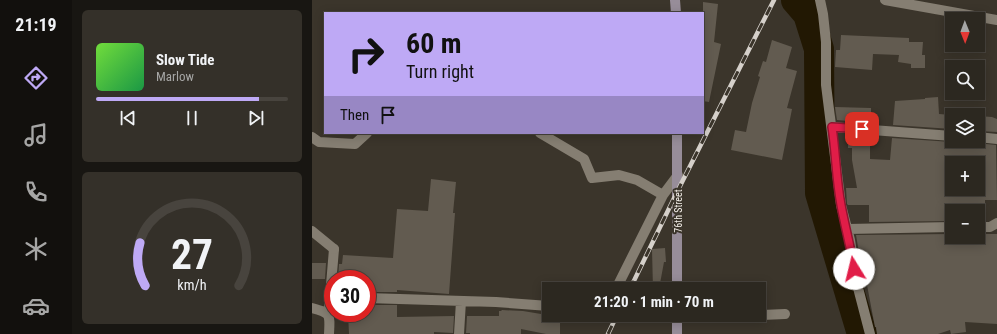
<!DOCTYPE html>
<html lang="en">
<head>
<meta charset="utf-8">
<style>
	:root { --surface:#2c2820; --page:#343029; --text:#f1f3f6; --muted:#a6a6a5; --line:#48443e; --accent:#bea9f5 }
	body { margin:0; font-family:"Roboto Condensed",sans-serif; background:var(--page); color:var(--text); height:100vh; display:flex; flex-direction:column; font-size:15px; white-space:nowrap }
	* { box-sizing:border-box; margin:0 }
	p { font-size:13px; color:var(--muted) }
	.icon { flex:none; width:22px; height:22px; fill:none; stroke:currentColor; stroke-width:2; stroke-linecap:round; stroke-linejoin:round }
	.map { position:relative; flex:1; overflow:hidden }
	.panel { display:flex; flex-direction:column; gap:10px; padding:10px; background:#181612; width:240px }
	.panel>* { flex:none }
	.guide { position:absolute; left:12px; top:12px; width:380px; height:122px; border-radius:0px; box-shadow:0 2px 10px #0003,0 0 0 1px var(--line); background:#bea9f5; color:#111; overflow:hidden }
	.needle { width:26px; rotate:179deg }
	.buttons { position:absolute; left:633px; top:12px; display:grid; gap:8px }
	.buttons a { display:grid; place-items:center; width:40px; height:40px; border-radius:0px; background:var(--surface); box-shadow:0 2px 10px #0003,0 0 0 1px var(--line); font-size:20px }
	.speed { position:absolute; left:12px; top:270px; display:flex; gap:8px; font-size:20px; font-weight:700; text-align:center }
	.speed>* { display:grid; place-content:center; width:52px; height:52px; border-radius:50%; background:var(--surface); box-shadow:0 2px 10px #0003,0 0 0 1px var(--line); line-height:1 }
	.speed .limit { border:6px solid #d22; background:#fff; color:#111 }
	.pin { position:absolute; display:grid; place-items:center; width:34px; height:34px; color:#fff; margin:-17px; border-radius:8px; box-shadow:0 2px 6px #0006 }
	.me { position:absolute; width:44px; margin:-22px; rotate:351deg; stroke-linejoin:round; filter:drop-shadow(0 0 3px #0008) }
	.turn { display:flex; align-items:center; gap:14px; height:84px; padding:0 16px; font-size:18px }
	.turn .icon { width:52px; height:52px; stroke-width:2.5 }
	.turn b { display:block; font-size:28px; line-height:34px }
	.then { display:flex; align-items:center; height:38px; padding:0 16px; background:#0003; gap:8px; font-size:15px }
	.panel .tile { flex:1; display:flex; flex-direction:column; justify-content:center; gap:6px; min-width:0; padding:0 14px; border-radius:6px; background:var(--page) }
	.panel .dial { align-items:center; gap:0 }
	.dial svg { height:104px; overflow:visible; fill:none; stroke:var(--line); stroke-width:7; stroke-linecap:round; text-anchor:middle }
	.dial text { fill:var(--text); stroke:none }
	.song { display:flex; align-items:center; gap:12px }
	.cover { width:48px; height:48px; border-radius:6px; background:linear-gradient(135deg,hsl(100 70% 55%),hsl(140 70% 35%)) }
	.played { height:4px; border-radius:2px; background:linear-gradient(90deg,var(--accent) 85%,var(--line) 85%) }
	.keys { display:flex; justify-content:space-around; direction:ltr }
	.trip { position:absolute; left:230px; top:282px; width:224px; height:40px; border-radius:0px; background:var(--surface); box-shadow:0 2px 10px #0003,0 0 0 1px var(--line); font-weight:700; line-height:40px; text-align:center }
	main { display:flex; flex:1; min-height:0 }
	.tabs { display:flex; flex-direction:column; width:72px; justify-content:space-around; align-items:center; background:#12100d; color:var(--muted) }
	.tabs .icon { width:28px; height:28px }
	.tabs .current { color:var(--accent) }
	.tabs b { font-size:18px; color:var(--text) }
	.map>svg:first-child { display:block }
</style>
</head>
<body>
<main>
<nav class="tabs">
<b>21:19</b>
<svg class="icon current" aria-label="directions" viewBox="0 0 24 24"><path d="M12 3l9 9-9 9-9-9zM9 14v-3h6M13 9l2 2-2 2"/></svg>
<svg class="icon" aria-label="music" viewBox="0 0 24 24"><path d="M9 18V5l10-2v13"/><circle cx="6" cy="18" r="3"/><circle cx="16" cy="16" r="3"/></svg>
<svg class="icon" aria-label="phone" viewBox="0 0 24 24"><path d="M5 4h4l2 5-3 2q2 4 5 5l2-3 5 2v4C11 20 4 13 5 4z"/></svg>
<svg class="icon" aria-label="climate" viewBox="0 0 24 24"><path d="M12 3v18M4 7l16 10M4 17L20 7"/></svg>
<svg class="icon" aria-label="car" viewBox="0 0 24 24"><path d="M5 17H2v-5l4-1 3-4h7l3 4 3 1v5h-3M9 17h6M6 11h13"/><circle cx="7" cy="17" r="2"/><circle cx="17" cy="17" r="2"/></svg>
</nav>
<section class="panel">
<div class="tile">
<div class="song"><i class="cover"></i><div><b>Slow Tide</b><p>Marlow</p></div></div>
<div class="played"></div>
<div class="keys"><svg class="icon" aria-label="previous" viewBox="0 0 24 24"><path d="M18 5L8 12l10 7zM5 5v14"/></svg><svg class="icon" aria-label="pause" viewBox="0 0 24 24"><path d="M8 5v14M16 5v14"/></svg><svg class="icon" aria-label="next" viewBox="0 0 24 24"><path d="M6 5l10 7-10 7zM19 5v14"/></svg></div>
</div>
<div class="tile dial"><svg viewBox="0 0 100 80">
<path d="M14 69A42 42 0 1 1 86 69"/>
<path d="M14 69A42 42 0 0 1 10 36" stroke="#bea9f5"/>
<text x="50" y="56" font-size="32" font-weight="700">27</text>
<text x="50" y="72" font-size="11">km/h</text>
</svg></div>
</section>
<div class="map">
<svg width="685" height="334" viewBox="0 0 685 334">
	<rect width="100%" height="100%" fill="#3b352b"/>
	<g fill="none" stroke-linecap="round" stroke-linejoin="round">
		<path stroke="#221803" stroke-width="30" d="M484 0 496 14 507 49 508 193 550 334"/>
	</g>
	<path fill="#625b50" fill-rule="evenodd" d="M391 2 406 4 402 42 409 44 397 102 391 101Z
		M529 35 597 38V42H611L610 55H613V68H599V64L586 62 587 55 561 54 560 70 523 67 524 50H528Z
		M460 40 480 47 474 68 485 71 475 108 480 109 470 160 419 150 423 130 434 132 440 103 448 77 446 76 451 61 454 62Z
		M626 97 627 114 640 115V129L581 125 583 101 613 99V98Z
		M523 107 559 108V123L525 120Z
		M666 116 680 117 685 119V132L666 131Z
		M536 135 558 136V159L578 160 580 138 640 142 644 141H661L665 143 684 145 685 200H673V211H640V221L557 222V205H536L535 204 534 188H545L540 160V148H536ZM640 163H666V189H640Z
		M119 179 144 182 141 213H143L137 294 85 290V292H56L55 279H26L27 264H30L31 255 81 258 85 209 116 211Z
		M640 234V237H666V234H685V324L653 322 654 332 639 334 638 330 626 334H565L564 327H563L562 322 555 285H553L552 265H549L544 235Z
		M353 248 354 262H352L347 289H341L340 249Z
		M0 263H14L13 279H0Z
		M56 305H85V317L142 316 141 333 122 332V334H37L36 313H56Z
		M190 310 211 311 235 315H248V334H234L209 329V334H158V333H154L155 316H187V311H189Z"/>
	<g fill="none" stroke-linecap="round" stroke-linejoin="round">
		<path stroke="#857e72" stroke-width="10" d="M17 309 22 249"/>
		<path stroke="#857e72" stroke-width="10" d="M508 0 511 14 514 42V85L529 205 538 240 545 284 558 334
			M573 0 685 20
			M520 127 640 136
			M228 133 272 159 280 178 307 175 325 180 351 195
			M0 137 7 142 43 144 55 133
			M666 137 685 139
			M666 227H678L685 223
			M535 229 640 227
			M0 231 22 249
			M304 289 351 195 366 175
			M55 298 184 302 237 306
			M0 308C19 313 18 314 17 334
			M447 315 473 314
			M365 316 428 315
			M147 334 149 301"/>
		<path stroke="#978d99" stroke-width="10" d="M363 0 364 13
			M365 289V133
			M365 334V315"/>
		<g stroke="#d5d0ca" stroke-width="4.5">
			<path id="rail" d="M318 289 366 190 462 0
				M296 334 305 315"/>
		</g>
		<use href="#rail" stroke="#3b352b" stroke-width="3" stroke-dasharray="9" stroke-linecap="butt"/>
	</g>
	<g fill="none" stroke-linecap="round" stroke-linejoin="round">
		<g stroke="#92132f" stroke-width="10">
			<path id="route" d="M542 269C539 248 533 227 529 205 524 179 524 153 520 127L550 129"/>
		</g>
		<use href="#route" stroke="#e11d48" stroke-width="7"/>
	</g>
	<g text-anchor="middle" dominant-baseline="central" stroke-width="4" stroke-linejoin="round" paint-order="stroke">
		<g font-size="10" fill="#f4f0ea" stroke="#3b352b">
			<text transform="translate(366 211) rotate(-90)">76th Street</text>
		</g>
	</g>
</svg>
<div class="buttons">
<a><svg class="needle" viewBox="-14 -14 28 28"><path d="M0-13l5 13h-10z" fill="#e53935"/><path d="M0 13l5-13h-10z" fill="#a6a6a5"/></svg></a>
<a><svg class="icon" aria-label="search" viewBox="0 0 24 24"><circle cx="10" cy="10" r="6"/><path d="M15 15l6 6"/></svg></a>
<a><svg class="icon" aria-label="layers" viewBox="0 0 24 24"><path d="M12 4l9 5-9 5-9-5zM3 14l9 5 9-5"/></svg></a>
<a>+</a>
<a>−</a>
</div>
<div class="speed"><div class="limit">30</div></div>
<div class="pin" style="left:550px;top:129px;background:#d93025"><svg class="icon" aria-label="arrive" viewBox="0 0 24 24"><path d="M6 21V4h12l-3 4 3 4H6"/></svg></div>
<svg class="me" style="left:542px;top:269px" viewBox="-20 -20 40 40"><circle r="19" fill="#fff"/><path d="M0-13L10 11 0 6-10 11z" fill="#e11d48"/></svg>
<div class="trip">21:20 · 1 min · 70 m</div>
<div class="guide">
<div class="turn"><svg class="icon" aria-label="right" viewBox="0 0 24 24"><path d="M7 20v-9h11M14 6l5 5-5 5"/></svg><div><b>60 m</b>Turn right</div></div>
<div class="then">Then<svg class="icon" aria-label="arrive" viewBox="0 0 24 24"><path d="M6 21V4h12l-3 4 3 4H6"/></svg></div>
</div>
</div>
</main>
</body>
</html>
